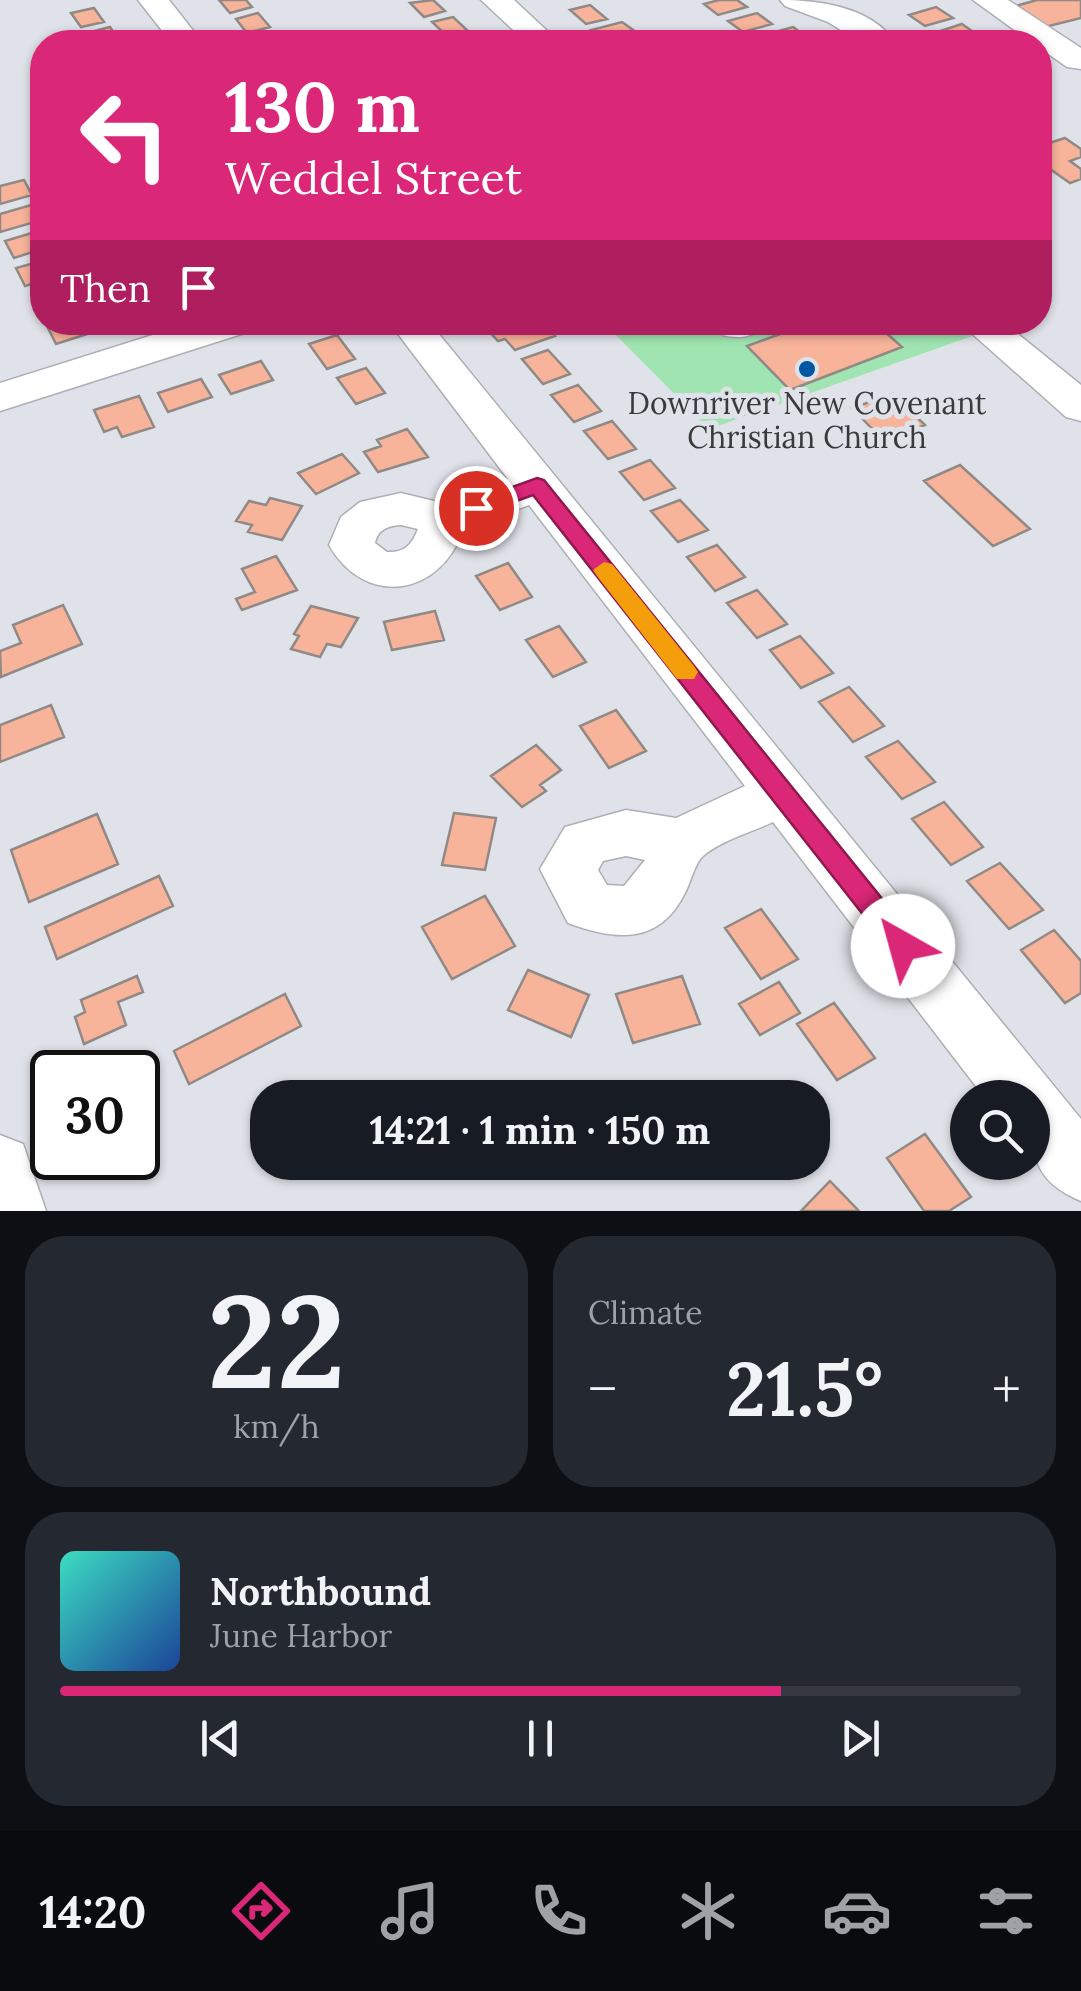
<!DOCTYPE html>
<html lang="en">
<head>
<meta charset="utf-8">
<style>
	:root { --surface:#171b24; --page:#242831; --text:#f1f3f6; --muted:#9ea1a6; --line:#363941; --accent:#db2777 }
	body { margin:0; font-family:Lora,serif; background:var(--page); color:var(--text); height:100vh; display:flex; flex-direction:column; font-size:38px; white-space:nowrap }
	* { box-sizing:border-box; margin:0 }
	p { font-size:32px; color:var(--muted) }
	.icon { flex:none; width:55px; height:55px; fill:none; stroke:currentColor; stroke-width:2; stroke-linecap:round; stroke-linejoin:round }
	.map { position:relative; height:1211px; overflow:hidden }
	.sheet { display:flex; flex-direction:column; gap:25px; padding:25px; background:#0d0f14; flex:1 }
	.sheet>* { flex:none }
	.hud { position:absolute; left:30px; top:30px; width:1022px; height:305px; border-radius:40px; box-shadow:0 2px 8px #0004; background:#db2777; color:#fff; overflow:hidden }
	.controls { position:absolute; left:950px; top:1080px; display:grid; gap:20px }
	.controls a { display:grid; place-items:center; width:100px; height:100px; border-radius:50%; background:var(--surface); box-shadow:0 2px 8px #0004; font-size:50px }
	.speed { position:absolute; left:30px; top:1050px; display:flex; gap:20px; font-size:50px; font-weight:700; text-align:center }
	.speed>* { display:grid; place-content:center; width:130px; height:130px; border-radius:50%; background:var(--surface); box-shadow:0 2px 8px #0004; line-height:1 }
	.speed .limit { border:5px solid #111; border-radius:15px; background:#fff; color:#111 }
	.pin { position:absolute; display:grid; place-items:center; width:85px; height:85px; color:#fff; margin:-42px; border:5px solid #fff; border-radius:50%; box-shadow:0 2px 10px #0007 }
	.me { position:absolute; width:110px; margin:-55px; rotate:322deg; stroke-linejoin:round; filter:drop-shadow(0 0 8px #0008) }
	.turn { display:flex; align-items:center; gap:35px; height:210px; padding:0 30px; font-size:45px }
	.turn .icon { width:130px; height:130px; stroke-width:2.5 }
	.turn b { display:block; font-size:70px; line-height:85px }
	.then { display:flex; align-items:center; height:95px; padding:0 30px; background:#0003; gap:20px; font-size:38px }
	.big { font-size:75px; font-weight:800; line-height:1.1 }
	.sheet .tile { flex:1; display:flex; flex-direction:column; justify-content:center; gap:15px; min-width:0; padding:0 35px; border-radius:40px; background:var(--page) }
	.sheet .dial { align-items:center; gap:0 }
	.dial b { font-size:130px; line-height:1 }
	.song { display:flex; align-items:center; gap:30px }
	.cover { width:120px; height:120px; border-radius:15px; background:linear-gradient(135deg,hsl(170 70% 55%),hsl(220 70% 35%)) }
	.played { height:10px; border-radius:5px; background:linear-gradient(90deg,var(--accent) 75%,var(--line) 75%) }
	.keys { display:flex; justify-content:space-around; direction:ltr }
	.heat { display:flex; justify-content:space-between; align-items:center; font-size:55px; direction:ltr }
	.sheet .tiles { flex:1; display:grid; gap:25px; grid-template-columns:1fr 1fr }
	.tile:last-child { grid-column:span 2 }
	.trip { position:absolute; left:250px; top:1080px; width:580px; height:100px; border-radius:40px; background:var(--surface); box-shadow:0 2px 8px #0004; font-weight:800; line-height:100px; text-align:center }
	.menu { display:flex; height:160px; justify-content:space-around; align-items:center; background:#090b0e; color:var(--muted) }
	.menu .icon { width:70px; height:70px }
	.menu .selected { color:var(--accent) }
	.menu b { font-size:45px; color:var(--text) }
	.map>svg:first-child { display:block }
</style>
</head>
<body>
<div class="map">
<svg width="1081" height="1211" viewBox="0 0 1081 1211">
	<rect width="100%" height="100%" fill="#e0e2e9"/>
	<path fill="#9fe4b1" d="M964 322 978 334 709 429 604 323Z"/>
	<path fill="#f7b49a" stroke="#908986" stroke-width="2.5" d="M219 0H246L252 7 230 13Z
		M433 0 445 11 424 17 410 3Z
		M719 0H737L747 7 718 15 704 4Z
		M1037 0H1081V18L1037 29 1005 9Z
		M590 5 607 19 586 24 570 10Z
		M936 7 953 18 925 26 909 15Z
		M94 8 104 22 81 27 71 13Z
		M258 13 270 27 247 33 236 19Z
		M757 13 772 24 743 32 728 21Z
		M453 17 468 31 447 36 432 22Z
		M622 22 636 32 604 41 591 30Z
		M962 24 979 36 949 42 934 33Z
		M110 27 120 42H94L87 33Z
		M793 27 808 38 774 42 764 35Z
		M1016 32 1033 42H980Z
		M1065 138 1081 149V157L1070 161 1081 169V179L1070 183 1040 162V146Z
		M24 180 32 195 0 204V186Z
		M38 203 42 220 0 232V214Z
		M42 230V249L14 258 5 241Z
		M42 261V281L25 286 16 268Z
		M52 322H103L106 328 56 344 46 324Z
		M502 322H542L555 336 515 350 505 339 498 341 486 328Z
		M813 322H819L829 333 850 322H874L902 347 790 390 747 346Z
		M337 335 355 359 327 369 309 344Z
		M548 350 570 374 543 384 522 359Z
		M261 361 273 380 231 394 219 375Z
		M366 368 385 393 356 404 337 378Z
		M201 379 212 397 168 412 158 393Z
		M578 385 601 411 574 422 551 395Z
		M893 394 925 425 884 441 852 408Z
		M139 396 154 427 122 437 117 427 104 432 94 410Z
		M612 421 636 449 608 459 584 431Z
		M407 429 428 457 378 472 364 452 381 446 377 440Z
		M342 454 359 473 316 494 298 473Z
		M650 460 675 488 644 500 620 472Z
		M960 465 1030 529 993 546 924 481Z
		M270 498 302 506 282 540 248 532 252 525 236 521 249 501 266 505Z
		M680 500 708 530 678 542 651 511Z
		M717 545 745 577 715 591 687 557Z
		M276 556 297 590 242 610 236 599 255 592 242 569Z
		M508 563 532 597 500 610 476 576Z
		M757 590 787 624 757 638 727 603Z
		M63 605 82 644 1 677 0 651 21 643 13 625Z
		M311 606 358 618 341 647 327 644 320 657 291 649 299 636 294 634Z
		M435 611 444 640 392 650 384 622Z
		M559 626 586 662 553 677 526 640Z
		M800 636 833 673 801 688 770 650Z
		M849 687 884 726 853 742 819 702Z
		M51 705 64 737 0 762V725Z
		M616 710 646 751 609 768 580 726Z
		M898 741 935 782 902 799 866 757Z
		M536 745 561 770 540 785 546 791 522 807 491 776Z
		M944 802 983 847 951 865 912 819Z
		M454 813 496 818 485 870 442 865Z
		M97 814 118 864 29 902 11 850Z
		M1000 863 1043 910 1009 929 967 881Z
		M159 876 173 906 57 959 45 927Z
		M485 896 515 946 452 979 422 927Z
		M761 909 798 959 761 979 725 928Z
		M1054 930 1081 961V993L1065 1003 1021 950Z
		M528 970 589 995 571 1037 508 1010Z
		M137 976 143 992 118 1002 126 1025 84 1044 75 1017 85 1012 81 1000Z
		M682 976 700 1024 633 1043 616 994Z
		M779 982 800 1013 760 1035 739 1004Z
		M285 994 301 1026 189 1084 174 1051Z
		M834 1003 875 1058 837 1080 797 1024Z
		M925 1134 971 1197 949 1211H924L887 1158Z
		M830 1181 859 1211H801Z"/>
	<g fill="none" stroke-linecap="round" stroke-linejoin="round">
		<g stroke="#adafb6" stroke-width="3">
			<path id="minor" d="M138 0H169L202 42H171Z
				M481 0H514L559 42H526Z
				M780 0C819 0 871 7 895 42H860L828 22 785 6Z
				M973 0H1008L1081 48V69L1067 67 1040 48V42H1031Z
				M194 322H256L251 331 0 411V383Z
				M389 322H429L1081 1119V1201C1028 1179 1032 1148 1032 1098H985L773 822C752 832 720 841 703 856 695 863 691 881 686 891 660 945 617 941 568 923L540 869 565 827 626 810 676 818 745 786 529 505 463 530C440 597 365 608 329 545L341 517 360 502 401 493 442 503 508 479ZM401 525 418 529C412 545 404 553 387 552L375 543C378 529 388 526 401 525ZM626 856 645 860 624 886 607 885 598 870 603 861Z
				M719 322H766C756 338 739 339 722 335L716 326Z
				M959 322H1003L1081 385V421L1066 417Z
				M0 1135 23 1144 46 1211H0Z"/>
		</g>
		<use href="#minor" fill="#fff" fill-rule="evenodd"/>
	</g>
	<path fill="#db2777" stroke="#8e194d" stroke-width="2.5" d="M537 478 544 480 913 937 917 946 913 954 903 958 894 954 533 495 476 516 465 508 468 503Z"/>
	<path fill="#f59e0b" d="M604 562 612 564 694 666 698 672 694 679H677L597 576 593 570Z"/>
	<circle fill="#0157a5" stroke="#e0e2e9" stroke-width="4" cx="807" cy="369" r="10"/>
	<g text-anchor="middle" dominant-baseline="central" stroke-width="10" stroke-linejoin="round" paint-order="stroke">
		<g font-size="30" fill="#3a3a3d" stroke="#e0e2e9">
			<text x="807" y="403">Downriver New Covenant<tspan x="807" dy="34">Christian Church</tspan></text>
		</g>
	</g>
</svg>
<div class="controls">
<a><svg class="icon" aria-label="search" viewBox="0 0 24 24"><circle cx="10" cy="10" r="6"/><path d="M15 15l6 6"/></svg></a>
</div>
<div class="speed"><div class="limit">30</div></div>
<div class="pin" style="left:476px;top:508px;background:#d93025"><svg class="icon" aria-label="arrive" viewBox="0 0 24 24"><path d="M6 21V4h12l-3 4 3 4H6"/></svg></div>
<svg class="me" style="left:903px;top:946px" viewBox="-20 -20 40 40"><circle r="19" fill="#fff"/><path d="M0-13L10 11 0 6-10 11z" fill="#db2777"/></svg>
<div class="trip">14:21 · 1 min · 150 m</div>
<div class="hud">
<div class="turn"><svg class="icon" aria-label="left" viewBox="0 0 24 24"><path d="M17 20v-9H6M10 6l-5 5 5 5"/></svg><div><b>130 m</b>Weddel Street</div></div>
<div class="then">Then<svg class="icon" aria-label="arrive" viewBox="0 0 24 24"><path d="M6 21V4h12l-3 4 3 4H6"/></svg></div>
</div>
</div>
<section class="sheet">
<div class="tiles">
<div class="tile dial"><b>22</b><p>km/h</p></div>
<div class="tile"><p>Climate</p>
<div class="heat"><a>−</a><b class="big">21.5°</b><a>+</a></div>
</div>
<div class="tile">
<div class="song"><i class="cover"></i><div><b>Northbound</b><p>June Harbor</p></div></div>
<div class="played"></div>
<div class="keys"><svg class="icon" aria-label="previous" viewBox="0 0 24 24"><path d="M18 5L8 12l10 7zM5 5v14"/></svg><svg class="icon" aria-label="pause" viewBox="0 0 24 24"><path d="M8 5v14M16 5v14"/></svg><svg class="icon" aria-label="next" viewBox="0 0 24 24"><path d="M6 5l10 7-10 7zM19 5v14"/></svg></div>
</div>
</div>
</section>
<nav class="menu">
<b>14:20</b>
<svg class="icon selected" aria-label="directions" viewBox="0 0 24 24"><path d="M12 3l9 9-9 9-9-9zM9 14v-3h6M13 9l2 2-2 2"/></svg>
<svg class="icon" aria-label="music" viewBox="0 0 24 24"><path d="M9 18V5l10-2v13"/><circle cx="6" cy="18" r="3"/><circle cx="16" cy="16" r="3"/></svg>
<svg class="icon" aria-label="phone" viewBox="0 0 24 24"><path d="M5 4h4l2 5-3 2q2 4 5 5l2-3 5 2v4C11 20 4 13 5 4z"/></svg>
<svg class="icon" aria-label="climate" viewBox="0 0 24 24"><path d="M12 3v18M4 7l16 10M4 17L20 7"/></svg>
<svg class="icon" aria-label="car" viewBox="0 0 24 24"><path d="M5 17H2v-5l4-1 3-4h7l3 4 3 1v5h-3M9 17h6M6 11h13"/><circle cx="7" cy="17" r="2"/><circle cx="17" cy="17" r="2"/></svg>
<svg class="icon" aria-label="filters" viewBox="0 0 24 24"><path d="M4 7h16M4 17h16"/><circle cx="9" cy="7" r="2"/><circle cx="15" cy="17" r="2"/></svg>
</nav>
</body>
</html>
